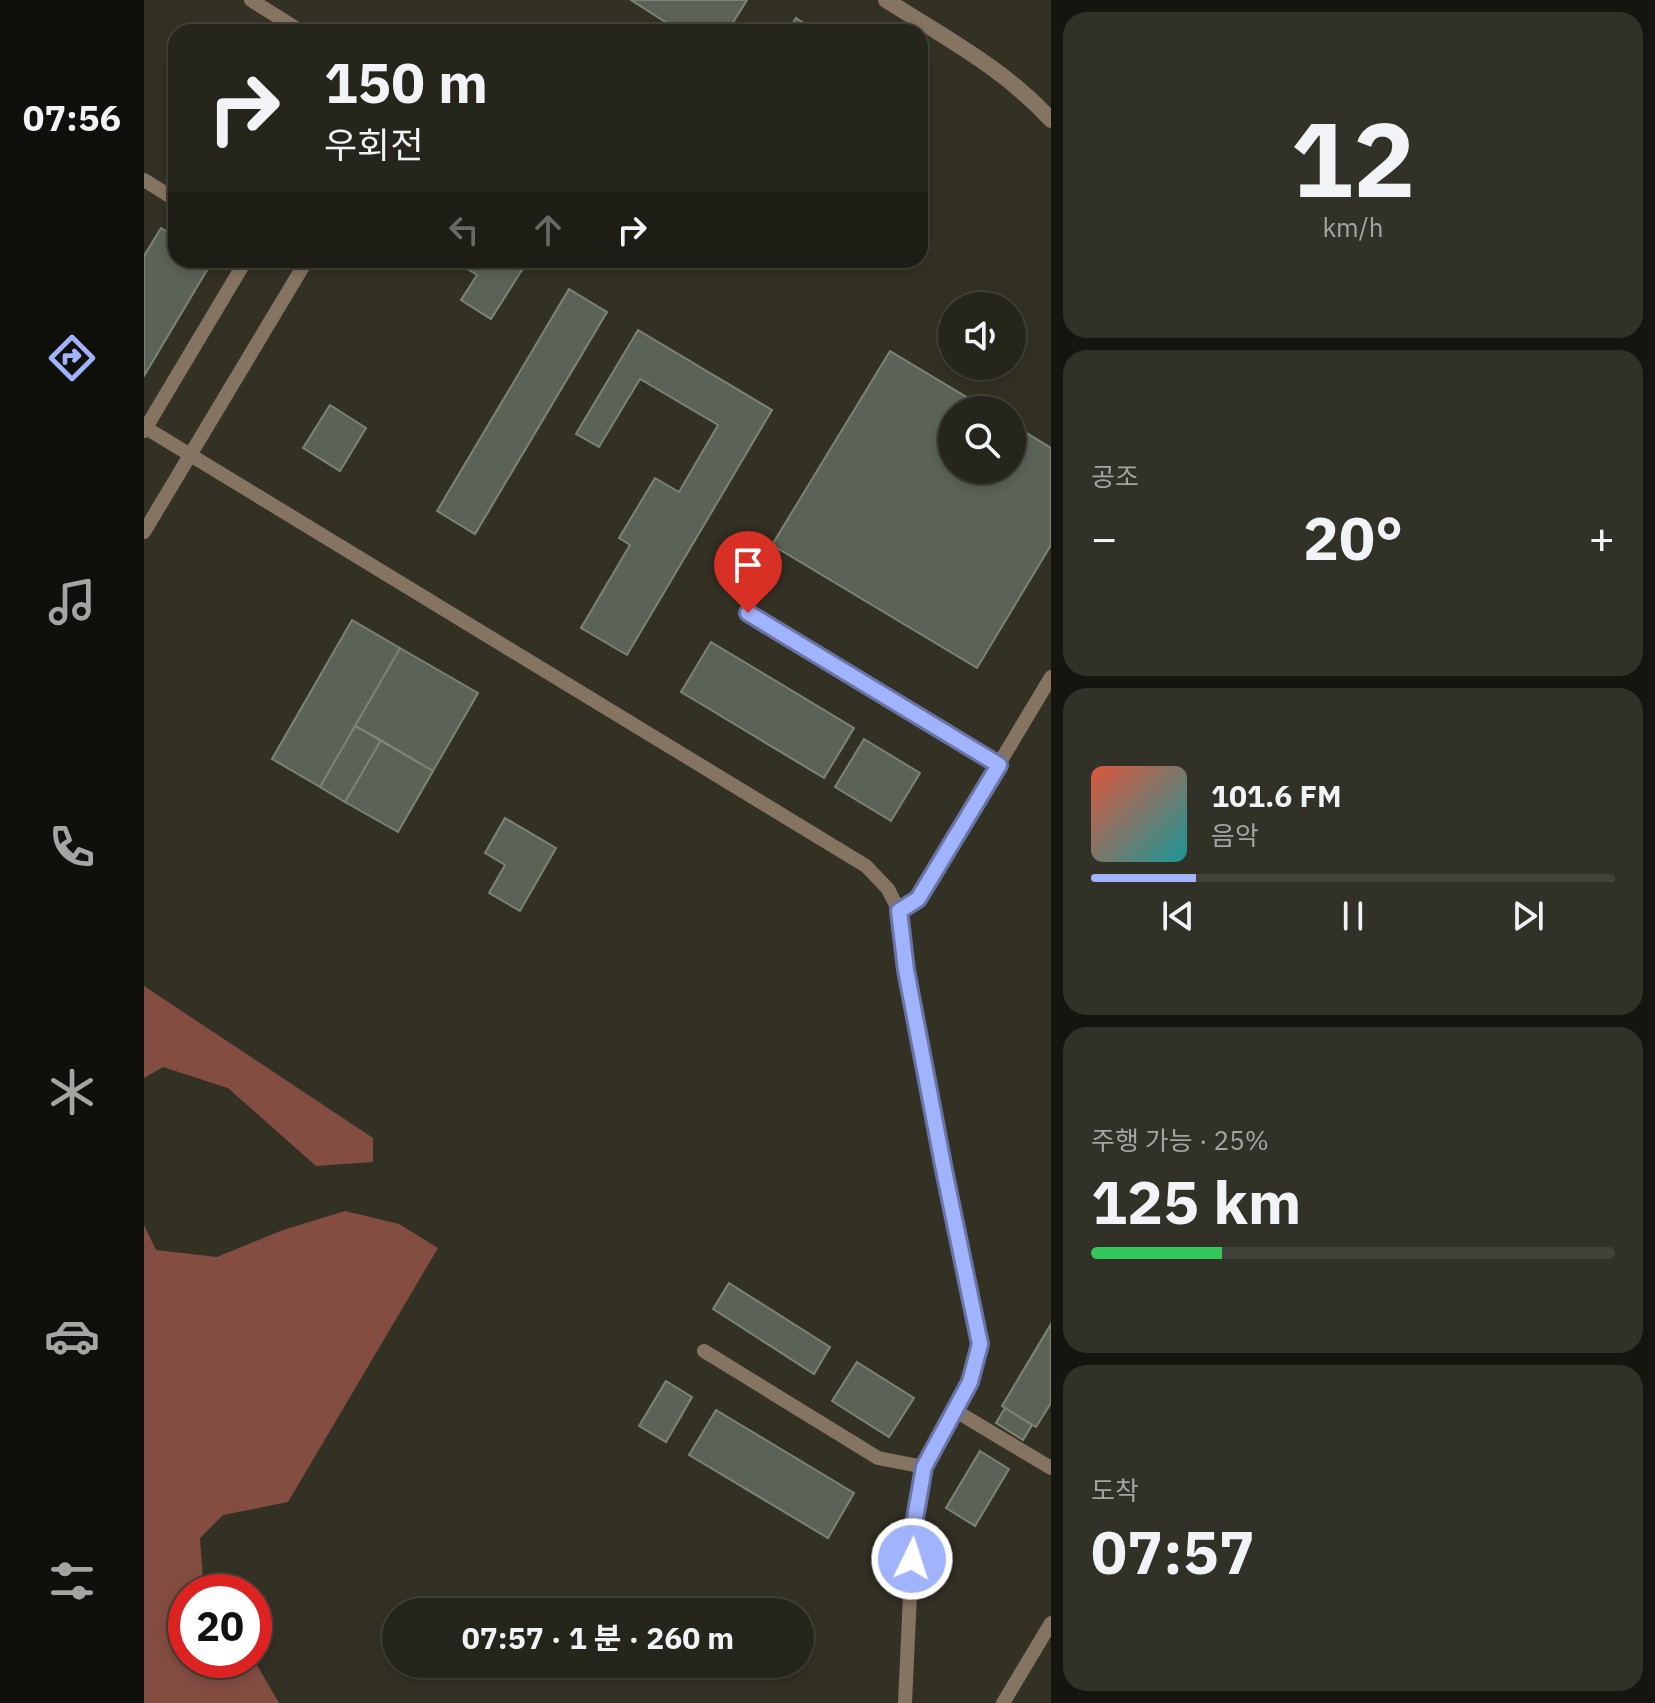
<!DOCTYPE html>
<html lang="ko">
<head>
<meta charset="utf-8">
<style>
	:root { --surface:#26251b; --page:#323128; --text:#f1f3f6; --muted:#a4a5a3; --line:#42423a; --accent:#a1b3fd }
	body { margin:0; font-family:"IBM Plex Sans","Noto Sans KR",sans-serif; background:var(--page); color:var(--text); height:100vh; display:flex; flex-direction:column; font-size:30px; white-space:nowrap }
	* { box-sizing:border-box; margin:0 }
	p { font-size:26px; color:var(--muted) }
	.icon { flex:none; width:44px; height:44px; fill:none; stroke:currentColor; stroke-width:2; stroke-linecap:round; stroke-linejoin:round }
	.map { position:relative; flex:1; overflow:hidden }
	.side { display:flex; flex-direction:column; gap:12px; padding:12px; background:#15140f; width:604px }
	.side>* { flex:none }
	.banner { position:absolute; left:24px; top:24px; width:760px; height:244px; border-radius:24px; box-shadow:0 4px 12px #0003,0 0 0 2px var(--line); background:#26251b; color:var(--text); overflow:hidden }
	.controls { position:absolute; left:794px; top:292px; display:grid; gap:16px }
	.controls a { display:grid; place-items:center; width:88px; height:88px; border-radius:50%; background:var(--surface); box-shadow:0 4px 12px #0003,0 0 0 2px var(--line); font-size:40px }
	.speed { position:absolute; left:24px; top:1574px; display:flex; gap:16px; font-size:40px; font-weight:700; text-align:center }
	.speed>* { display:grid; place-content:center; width:104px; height:104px; border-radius:50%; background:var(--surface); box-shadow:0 4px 12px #0003,0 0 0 2px var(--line); line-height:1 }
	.speed .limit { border:12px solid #d22; background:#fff; color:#111 }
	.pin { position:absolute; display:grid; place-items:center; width:68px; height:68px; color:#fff; margin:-82px -34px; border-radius:50% 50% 50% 0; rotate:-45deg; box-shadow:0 0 8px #0007 }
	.pin .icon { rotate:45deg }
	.me { position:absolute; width:88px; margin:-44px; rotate:4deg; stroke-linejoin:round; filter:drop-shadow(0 0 6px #0008) }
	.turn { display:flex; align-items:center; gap:28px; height:168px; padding:0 24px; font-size:36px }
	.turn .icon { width:104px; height:104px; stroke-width:2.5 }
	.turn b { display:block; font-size:56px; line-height:68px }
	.lanes { display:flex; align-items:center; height:76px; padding:0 24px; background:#0003; justify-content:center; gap:40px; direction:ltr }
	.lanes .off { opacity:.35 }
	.big { font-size:60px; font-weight:700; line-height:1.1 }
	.side .tile { flex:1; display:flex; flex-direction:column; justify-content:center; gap:12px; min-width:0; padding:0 28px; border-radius:24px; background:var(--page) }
	.side .dial { align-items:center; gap:0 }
	.dial b { font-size:104px; line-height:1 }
	.song { display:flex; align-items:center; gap:24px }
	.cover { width:96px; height:96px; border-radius:12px; background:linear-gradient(135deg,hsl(10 70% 55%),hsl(180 70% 35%)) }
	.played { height:8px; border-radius:4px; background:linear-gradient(90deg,var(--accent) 20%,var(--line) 20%) }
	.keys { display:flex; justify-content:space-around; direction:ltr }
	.heat { display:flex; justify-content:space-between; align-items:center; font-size:44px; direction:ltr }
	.charge { height:12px; border-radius:6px; background:linear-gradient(90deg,#34c759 25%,var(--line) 0) }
	.trip { position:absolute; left:238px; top:1598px; width:432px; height:80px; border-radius:40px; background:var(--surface); box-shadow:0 4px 12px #0003,0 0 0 2px var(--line); font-weight:700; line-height:80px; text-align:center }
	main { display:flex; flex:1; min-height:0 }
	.menu { display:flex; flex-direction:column; width:144px; justify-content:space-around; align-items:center; background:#0f0f0b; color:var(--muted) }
	.menu .icon { width:56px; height:56px }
	.menu .selected { color:var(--accent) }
	.menu b { font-size:36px; color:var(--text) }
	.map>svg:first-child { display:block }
</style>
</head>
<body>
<main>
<nav class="menu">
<b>07:56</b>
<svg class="icon selected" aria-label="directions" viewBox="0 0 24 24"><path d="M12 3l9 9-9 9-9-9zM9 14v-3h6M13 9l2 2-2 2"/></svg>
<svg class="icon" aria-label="music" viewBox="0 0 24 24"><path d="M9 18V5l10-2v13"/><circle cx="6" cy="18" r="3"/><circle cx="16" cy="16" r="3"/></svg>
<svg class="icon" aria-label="phone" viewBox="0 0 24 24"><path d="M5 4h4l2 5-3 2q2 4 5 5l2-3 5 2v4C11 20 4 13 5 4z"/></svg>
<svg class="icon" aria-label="climate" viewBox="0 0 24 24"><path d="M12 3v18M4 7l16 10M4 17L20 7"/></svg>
<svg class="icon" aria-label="car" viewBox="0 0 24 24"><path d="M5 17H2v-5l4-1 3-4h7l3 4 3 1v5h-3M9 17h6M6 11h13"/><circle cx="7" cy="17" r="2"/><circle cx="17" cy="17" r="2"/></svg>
<svg class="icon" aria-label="filters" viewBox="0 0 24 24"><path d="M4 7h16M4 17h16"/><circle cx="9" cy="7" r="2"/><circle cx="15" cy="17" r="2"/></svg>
</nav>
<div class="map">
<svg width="907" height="1703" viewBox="0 0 907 1703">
	<rect width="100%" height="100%" fill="#333124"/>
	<path fill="#844d42" d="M0 986 229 1138V1162L172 1166 84 1088 19 1067 0 1078Z
		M201 1211 255 1224 294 1248 144 1502 79 1515 56 1538 60 1592H42V1660H110L135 1703H0V1225L12 1250 73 1257 139 1230Z"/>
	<path fill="#5b6357" stroke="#7b8477" stroke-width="2" d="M487 0H603L583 32H537Z
		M652 18 674 32H643Z
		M17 228 32 237V260H69L0 376V256Z
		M253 260H273L267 269Z
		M309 260H379L383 262 347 319 317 300 333 275Z
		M425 289 463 312 331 534 293 511Z
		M494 330 628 410 483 655 437 628 486 545 475 538 511 478 535 492 574 425 496 379 455 447 432 434Z
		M746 351 844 410H808V470H868V424L907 448V545L833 668 628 545Z
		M186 405 222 428 196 471 159 448Z
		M208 620 256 648 176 787 128 759Z
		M567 642 710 728 680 778 537 692Z
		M256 648 334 693 289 771 211 726Z
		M211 726 237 740 201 802 176 787Z
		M720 739 776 773 747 821 691 787Z
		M237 740 289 771 254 832 201 802Z
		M361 818 412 848 376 911 345 893 361 865 341 853Z
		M585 1283 686 1347 670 1374 569 1309Z
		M907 1324V1403L892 1427 858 1406Z
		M713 1362 770 1398 745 1437 688 1401Z
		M522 1381 548 1397 522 1442 495 1426Z
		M861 1408 888 1425 879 1440 852 1423Z
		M572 1410 710 1493 684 1538 545 1455Z
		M836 1451 865 1469 831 1526 802 1508Z"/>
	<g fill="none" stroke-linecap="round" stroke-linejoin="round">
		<path stroke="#867462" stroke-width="14" d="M107 0 158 32
			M0 180 32 200
			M2 428 722 866 744 889 755 911 762 970 816 1255 836 1344 826 1382 780 1467 769 1530 761 1703
			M0 431 102 260
			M0 532 163 260
			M604 613 855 765
			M755 911 774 899 907 677
			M560 1351 734 1458 780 1467
			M810 1410 907 1468
			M859 1703 907 1623"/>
		<path stroke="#867462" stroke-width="16" d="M742 0C800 37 861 69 907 120"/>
	</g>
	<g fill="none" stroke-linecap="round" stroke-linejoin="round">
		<g stroke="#6974a4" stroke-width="20">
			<path id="route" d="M604 613 855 765 774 899 755 911 762 970 800 1170 836 1344 826 1382 780 1467 769 1530 768 1559"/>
		</g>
		<use href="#route" stroke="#a1b3fd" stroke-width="14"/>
	</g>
</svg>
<div class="controls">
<a><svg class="icon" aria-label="sound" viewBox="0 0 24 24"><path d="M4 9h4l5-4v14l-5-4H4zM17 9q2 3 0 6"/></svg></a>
<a><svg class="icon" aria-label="search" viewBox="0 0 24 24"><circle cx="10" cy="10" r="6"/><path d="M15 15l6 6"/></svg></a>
</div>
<div class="speed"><div class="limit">20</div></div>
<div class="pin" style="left:604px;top:613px;background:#d93025"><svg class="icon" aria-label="arrive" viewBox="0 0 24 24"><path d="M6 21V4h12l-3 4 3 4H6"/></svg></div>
<svg class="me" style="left:768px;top:1559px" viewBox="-20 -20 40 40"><circle r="17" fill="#a1b3fd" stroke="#fff" stroke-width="3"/><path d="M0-11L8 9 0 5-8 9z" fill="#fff"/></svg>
<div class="trip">07:57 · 1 분 · 260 m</div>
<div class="banner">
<div class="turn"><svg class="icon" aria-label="right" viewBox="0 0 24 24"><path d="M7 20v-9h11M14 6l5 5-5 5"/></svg><div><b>150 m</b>우회전</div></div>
<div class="lanes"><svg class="icon off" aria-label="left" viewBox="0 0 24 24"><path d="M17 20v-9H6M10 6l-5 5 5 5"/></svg><svg class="icon off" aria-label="ahead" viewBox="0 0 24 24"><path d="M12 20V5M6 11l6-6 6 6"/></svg><svg class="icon" aria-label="right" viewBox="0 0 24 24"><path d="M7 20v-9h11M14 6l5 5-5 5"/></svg></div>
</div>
</div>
<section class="side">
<div class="tile dial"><b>12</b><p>km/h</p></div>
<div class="tile"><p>공조</p>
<div class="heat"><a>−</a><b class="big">20°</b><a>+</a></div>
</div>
<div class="tile">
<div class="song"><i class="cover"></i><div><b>101.6 FM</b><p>음악</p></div></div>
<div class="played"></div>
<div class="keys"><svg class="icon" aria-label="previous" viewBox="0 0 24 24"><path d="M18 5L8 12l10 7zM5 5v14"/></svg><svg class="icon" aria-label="pause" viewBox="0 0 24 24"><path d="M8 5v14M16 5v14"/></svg><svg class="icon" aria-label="next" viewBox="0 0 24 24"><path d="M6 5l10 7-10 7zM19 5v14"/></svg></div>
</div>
<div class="tile"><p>주행 가능 · 25%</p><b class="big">125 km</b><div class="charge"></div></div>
<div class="tile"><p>도착</p><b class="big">07:57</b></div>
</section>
</main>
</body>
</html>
